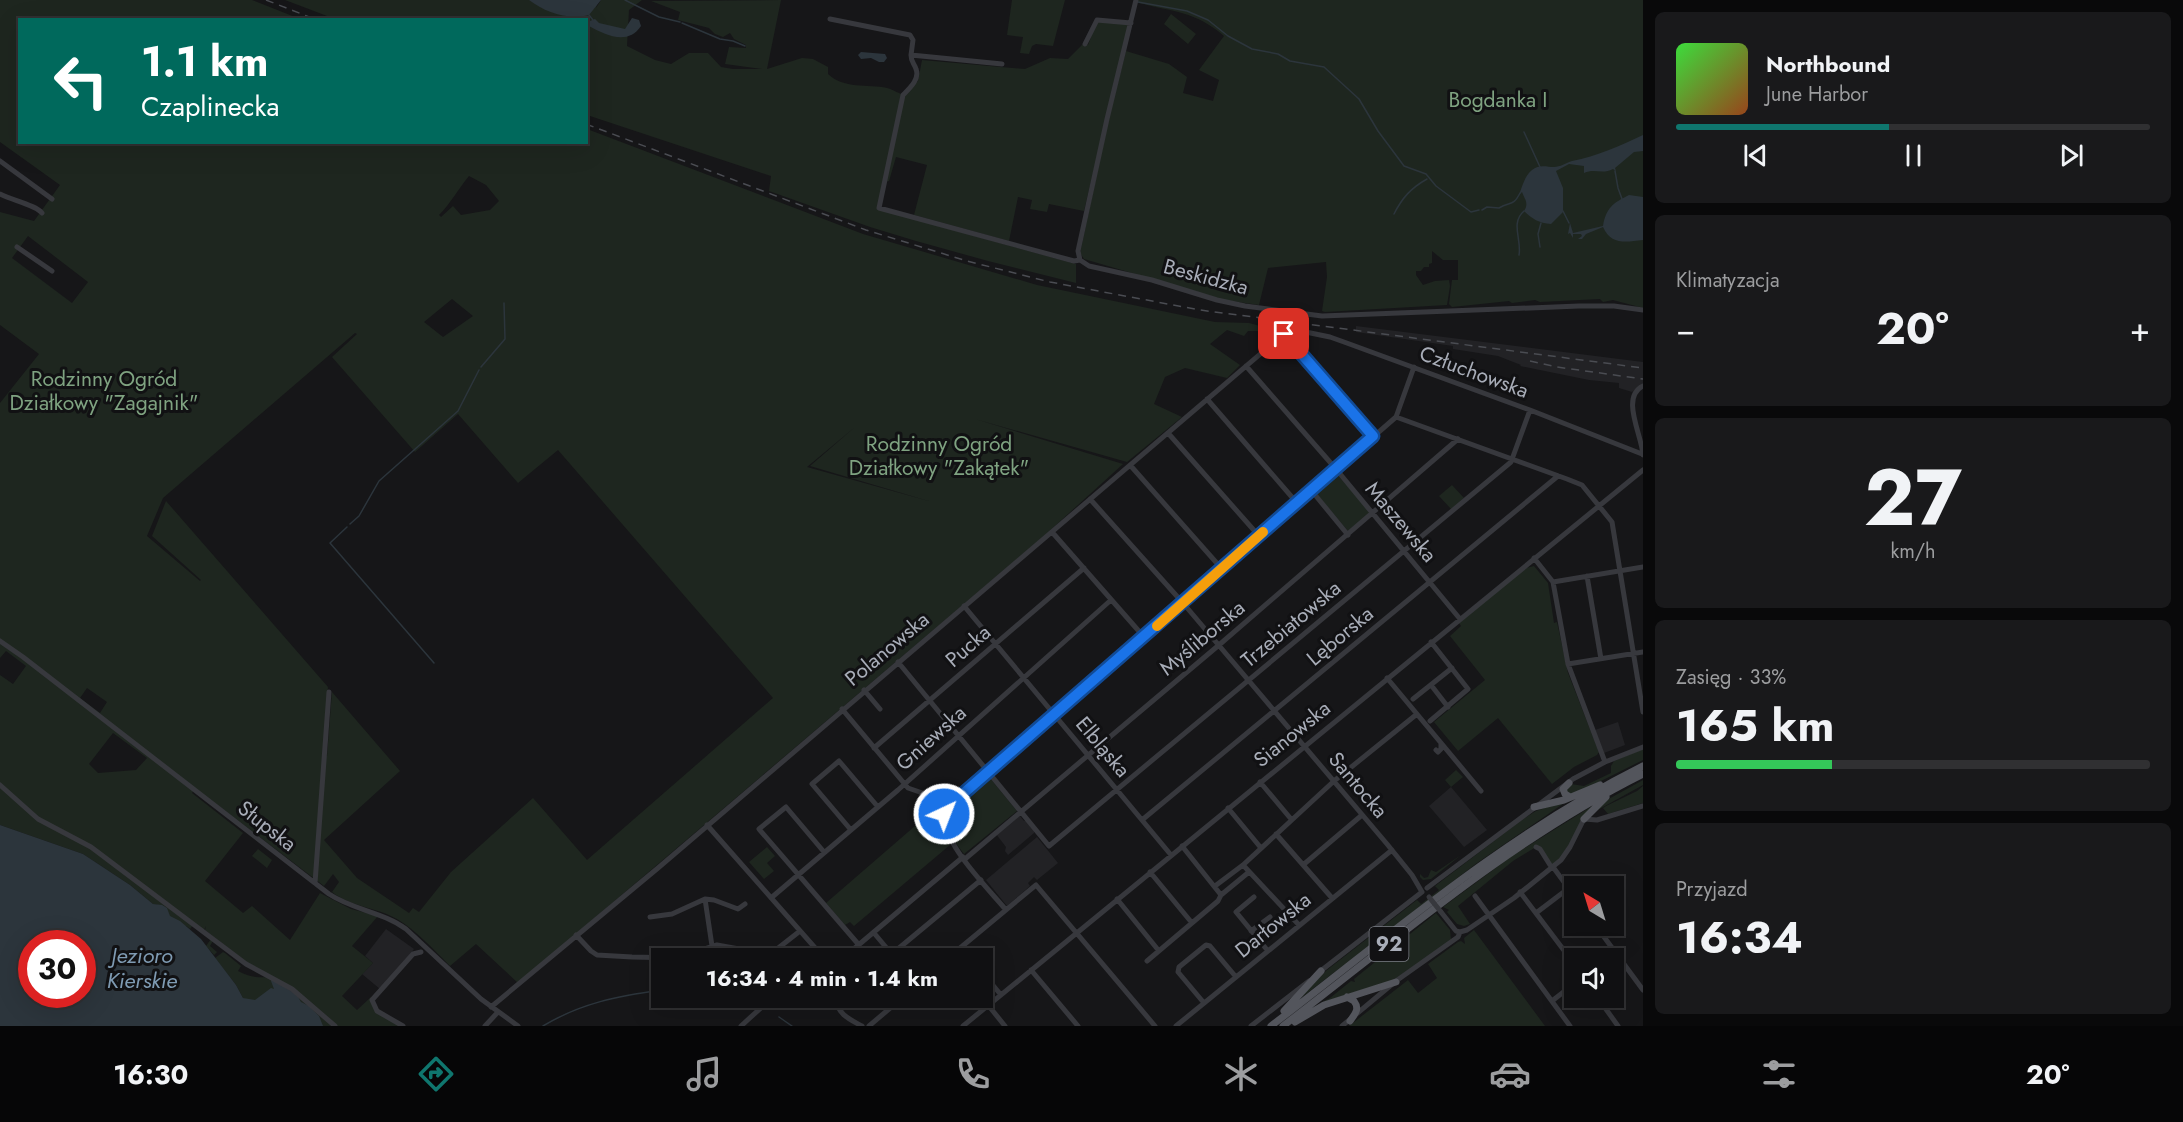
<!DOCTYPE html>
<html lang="pl">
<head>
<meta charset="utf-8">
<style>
	:root { --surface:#101012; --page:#19191b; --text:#f1f3f6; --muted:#9c9d9f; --line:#303032; --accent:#0f766e }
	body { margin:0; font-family:Jost,sans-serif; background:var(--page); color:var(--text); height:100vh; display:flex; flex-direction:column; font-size:22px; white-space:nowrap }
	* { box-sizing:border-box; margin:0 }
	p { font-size:20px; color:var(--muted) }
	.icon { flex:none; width:33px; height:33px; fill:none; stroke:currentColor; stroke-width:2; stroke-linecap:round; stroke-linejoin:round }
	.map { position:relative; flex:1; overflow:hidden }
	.drawer { display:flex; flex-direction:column; gap:12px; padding:12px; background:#09090a; width:540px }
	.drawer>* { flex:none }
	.top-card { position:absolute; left:18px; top:18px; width:570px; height:126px; border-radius:0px; box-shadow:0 6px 24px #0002,0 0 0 2px var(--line); background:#00695c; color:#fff; overflow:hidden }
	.needle { width:39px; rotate:322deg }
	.tools { position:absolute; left:1564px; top:876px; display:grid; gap:12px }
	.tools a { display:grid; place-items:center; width:60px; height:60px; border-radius:0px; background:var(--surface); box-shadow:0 6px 24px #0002,0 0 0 2px var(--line); font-size:30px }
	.speed { position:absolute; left:18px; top:930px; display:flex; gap:12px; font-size:30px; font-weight:700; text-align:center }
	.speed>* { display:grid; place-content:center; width:78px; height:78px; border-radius:50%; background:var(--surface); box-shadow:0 6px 24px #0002,0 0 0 2px var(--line); line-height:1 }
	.speed .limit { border:9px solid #d22; background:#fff; color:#111 }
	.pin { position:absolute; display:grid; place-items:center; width:51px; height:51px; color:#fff; margin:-26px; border-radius:12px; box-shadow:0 3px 9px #0006 }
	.me { position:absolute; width:66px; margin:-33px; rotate:43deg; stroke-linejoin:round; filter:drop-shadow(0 0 4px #0008) }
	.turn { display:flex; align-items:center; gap:21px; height:126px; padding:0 24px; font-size:27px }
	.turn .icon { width:78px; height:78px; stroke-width:2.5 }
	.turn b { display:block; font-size:42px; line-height:51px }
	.big { font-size:45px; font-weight:700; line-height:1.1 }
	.drawer .widget { flex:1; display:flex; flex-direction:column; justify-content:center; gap:9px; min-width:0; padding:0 21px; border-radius:9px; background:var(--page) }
	.drawer .dial { align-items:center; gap:0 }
	.dial b { font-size:78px; line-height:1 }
	.song { display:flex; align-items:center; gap:18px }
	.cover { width:72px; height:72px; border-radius:9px; background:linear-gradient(135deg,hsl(120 70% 55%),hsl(20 70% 35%)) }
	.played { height:6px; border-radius:3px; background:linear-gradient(90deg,var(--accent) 45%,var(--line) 45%) }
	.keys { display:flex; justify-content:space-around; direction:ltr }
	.heat { display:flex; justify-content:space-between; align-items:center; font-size:33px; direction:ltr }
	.charge { height:9px; border-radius:4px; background:linear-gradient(90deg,#34c759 33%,var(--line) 0) }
	.trip { position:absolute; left:651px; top:948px; width:342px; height:60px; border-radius:0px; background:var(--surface); box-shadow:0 6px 24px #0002,0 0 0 2px var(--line); font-weight:700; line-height:60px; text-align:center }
	.tabs { display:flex; height:96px; justify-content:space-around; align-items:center; background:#060607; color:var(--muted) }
	.tabs .icon { width:42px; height:42px }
	.tabs .active { color:var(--accent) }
	.tabs b { font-size:27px; color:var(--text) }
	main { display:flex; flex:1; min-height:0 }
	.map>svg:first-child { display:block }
</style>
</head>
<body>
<main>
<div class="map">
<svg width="1643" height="1026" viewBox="0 0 1643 1026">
	<rect width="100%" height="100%" fill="#161618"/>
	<path fill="#222225" d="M1356 326 1643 362V384L1632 392 1619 388V383L1589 380 1520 366 1521 365 1498 356 1453 349V346L1356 332Z
		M1618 722 1625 745 1604 753 1595 730Z
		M1451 787 1487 830 1464 847 1429 806Z
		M1019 815 1024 821 1026 820 1035 830 1034 833 1008 855 1005 851 1006 847 996 834Z
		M1037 837 1058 863 1037 880 1034 877 1028 883 1030 886 1007 906 986 880Z
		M386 929 414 949 391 979 380 989 362 974 373 963 365 956Z"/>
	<path fill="#1e261f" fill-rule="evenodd" d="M0 0H252L300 19 20 20V142H586L587 129 863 234 1037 285 1215 322 1249 323 1260 326 1259 331H1248L1244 336 1227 330 1210 344 1240 365 1227 378 1185 368 1165 377 1154 404 1182 417 1127 462 975 419 1123 464 1045 535 518 983 476 944 450 966C433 949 417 931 397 919 376 907 351 907 332 892L339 882 333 874 324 886 195 788 192 793 243 833 205 881 243 913 252 906 290 940 320 893 351 909 378 916 352 946 373 963 342 996 357 1010 371 997 374 1009 401 1026H308L243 998 236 985 215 958 223 952 225 953 241 966 238 971C249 977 258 978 270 977L254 968 205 930 206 926 204 930 214 939 210 946 217 952 214 955 206 946 211 939 193 925 190 929 186 926 181 929 158 905 153 904 130 885 83 854 0 825V675L13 684 26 666 6 651 0 658V403L39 354 0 325V212L34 221 60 185 0 142ZM469 176 486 185 499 201 490 210 461 215 453 206 441 217 439 215C451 203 458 189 469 176ZM28 236 88 282 72 303 12 258ZM452 299 473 316 443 337 424 322ZM355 333 357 334 332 357 415 452 458 414 518 483 558 450 773 698 587 860 533 798 451 872 419 912 413 908 409 913 357 878 324 840 400 771 332 692 327 756H323L328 687 166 501 152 536 201 580 200 581 147 536 163 498ZM855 427 810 466 932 502 807 467ZM87 688 107 702 100 713 80 698ZM113 733 147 758 136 770 98 773 89 764Z
		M285 0H598L596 8 601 0H642L629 10 627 46 655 60 671 64 689 53H708L721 67 733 69H762L725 64 729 47 746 48V45L734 39 730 33 723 37 715 34 709 28 678 20 680 12 651 1 781 0 767 69 802 58 813 59 828 67V74C843 89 868 84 887 88 894 90 899 94 905 95L918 81 922 60 1025 69 1050 58 1068 59 1082 45H1088L1097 21 1126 24 1128 26 1084 211 1049 204 1047 212 1030 209 1032 200 1018 197 1009 241 914 215 927 165 896 157 889 181 883 182 877 209 1076 264V283L988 261 916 241 870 227 769 191 771 176 587 115 586 20 335 19Z
		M1012 0H1065L1053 46 1036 44 1032 46 1029 54 1020 53 1023 37 1007 35Z
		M1137 0H1643V308L1613 300 1603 302 1600 299 1540 302 1535 300 1512 303 1509 301 1452 307 1449 304 1452 280H1458V260H1443L1432 251V263L1429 264V267H1424L1421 271H1416V275L1423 285 1435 281 1449 280 1450 286 1447 305 1325 312 1322 311 1327 277 1326 262 1268 268 1259 305 1224 300 1084 259 1080 253 1109 118 1126 51 1169 64 1187 77 1183 93 1213 101 1219 80 1199 70 1224 36C1195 11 1173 12 1139 3Z
		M1171 14 1196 34 1188 44 1164 24Z
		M1335 472 1371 513 1348 531 1314 491Z
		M1452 485 1464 498 1451 509 1439 496Z
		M1534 566 1548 583 1554 623 1557 622 1568 673 1599 752 1597 755 1574 767 1552 784 1498 718 1458 751 1434 722 1485 680 1450 636 1461 626 1459 623 1526 568Z
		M1643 749V760L1597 783 1570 795 1567 793 1566 787 1571 784 1584 786 1611 773V766L1614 761Z
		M1456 770 1463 777 1451 787 1445 780Z
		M987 777H989L1017 811 964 854 955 842 949 827 960 826V822L951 813V806Z
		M1643 780V785L1594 812 1605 801Z
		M1643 786V803L1608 814 1603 808 1606 806 1637 791Z
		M1570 799 1477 863 1293 1004 1327 970 1417 900 1421 904 1439 890 1435 886 1523 819 1536 811Z
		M1597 803 1561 857 1552 865 1536 847 1513 861 1458 906 1470 924 1464 926 1457 924 1447 912 1449 910 1443 907 1512 856Z
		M930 813 944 830V838L950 845 854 926 850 922 845 925 826 903Z
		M767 847 775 856 767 863 774 871 764 879 749 862Z
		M258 849 272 860 267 868 252 856Z
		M1461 855 1431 879 1423 880 1420 877V874L1424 878 1428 877 1431 870 1436 872Z
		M1436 913 1450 930 1451 940 1394 980 1320 1003 1330 998 1351 981 1355 982 1354 979Z
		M1474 930 1545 1026H1349L1408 980 1418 993 1437 978 1428 964 1458 942 1461 941 1465 944 1464 938Z"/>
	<path fill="#2c353c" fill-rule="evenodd" d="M529 0H601L589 15C568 20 546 13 529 0Z
		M632 18 639 20 641 26C628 46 605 35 589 26L590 21 595 19 599 23 625 29Z
		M861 52 885 54 887 58 884 62H879L871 58 861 59 858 55Z
		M1643 135V151L1634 152 1615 168 1616 171 1613 169C1602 175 1595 168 1584 173V166L1569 164 1556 171 1563 188V212L1551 224C1539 223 1532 219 1524 211 1529 203 1525 200 1522 192L1519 195C1522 187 1525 175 1532 170 1539 164 1547 167 1554 167 1560 167 1566 163 1572 161 1597 156 1620 146 1643 135Z
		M1629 195 1643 197V240C1625 242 1611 245 1603 227L1586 234 1582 239H1578L1582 236 1581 234H1573V238L1570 233 1568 234 1570 223 1573 233 1603 226C1606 208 1613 203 1629 195Z
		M0 825 83 854 130 885 153 904 162 905 167 908 170 916 180 921 201 939 236 985 243 998 255 1000 271 988 274 989 271 981 272 979 297 995 301 1002 309 1006 319 1016 323 1026H0ZM32 944H82V994H32Z"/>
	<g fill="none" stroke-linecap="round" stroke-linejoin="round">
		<path stroke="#2c353c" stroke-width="1.5" d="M625 0 659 17 680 22
			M1138 2 1187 11 1208 20 1228 36 1252 49 1278 54 1290 61 1324 67 1359 99 1378 131 1404 166 1426 174 1436 186 1471 212 1479 210
			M589 15 593 20
			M682 23 720 39 733 41 745 46
			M1524 132 1540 167
			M1615 171 1618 188 1622 199
			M1482 210 1487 207 1499 208C1510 201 1513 207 1520 193
			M1563 211 1569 223
			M1394 214C1402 198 1411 188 1427 179
			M1540 247 1538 234 1541 223
			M1519 255C1522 240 1510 223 1524 211
			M481 367 505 339 504 303
			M350 524 359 516 379 481 458 411 479 370
			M347 527 330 543 434 663
			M690 998 702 1009C721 1008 736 1002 755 1009
			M779 1017 792 1026
			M543 1026C581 1003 618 996 662 990"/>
		<path stroke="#37383d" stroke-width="5" d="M830 19 910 35 913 40 911 55
			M1085 44 1097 20 1131 23
			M1002 64 911 55C911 62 914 63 916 69 920 79 910 88 903 95L879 208 1074 261 1080 260 1089 266 1152 280 1217 300 1245 306 1322 316 1579 306H1614L1643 310
			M0 161 52 199
			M0 194C11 200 36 205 42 213
			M17 247 52 271
			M1080 260 1078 251 1107 119 1136 0
			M1291 329 1330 337 1344 342 1530 410 1642 454
			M1291 329 1292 311
			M1284 334 1373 436
			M1246 366 1336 469 1460 619
			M1643 386C1620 397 1642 435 1643 455
			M1207 399 1297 503
			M1396 417 1567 479 1582 485 1612 522 1643 712
			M1168 433 1259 536
			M1130 465 1222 569
			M1311 490 1348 535
			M1090 499 1183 603 1387 844 1412 875 1422 892
			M1052 532 1144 637
			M1534 558 1553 582 1568 664 1605 762
			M1587 576 1601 659
			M1553 582 1643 567
			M964 606 1171 855
			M0 641 23 657 329 894C353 910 383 912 406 929L481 999 518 1026
			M898 662 1049 846 1511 462 1530 410
			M1568 664 1643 652
			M1387 678 1481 791
			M1431 685 1448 707
			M864 690 880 709
			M1413 699 1452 668
			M842 709 908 788 934 797 945 810C938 840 987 887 1006 910
			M1430 721 1468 689 1431 642
			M874 748 1084 568
			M1436 750 1438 752 1441 749V744
			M1260 782 1291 819
			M0 785 38 819 91 847 246 964 292 989 335 1026
			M1228 808 1261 848
			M945 810 1396 417 1414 367
			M1142 820 1558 476
			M707 825 824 958
			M851 830 812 784 839 761 878 807
			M1276 834 1332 898
			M1182 846 1221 895
			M1536 847 1540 849 1550 865
			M824 852 786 807 759 829 859 945
			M965 859 1219 645 1458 439
			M1243 865 1299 925
			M1303 865 1362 815
			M1553 867 1575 897
			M1150 872 1192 923
			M315 883 329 692
			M1215 886 1243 865 1334 781 1417 714
			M1427 888 1573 779 1605 762 1643 747
			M1520 892 1575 965
			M1475 896 1570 1026
			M1254 897 1236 912 1268 951
			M771 898 898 790 1111 600
			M705 899 712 946
			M1117 899 1159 951
			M1441 912 1456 931 1460 932
			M1536 913 1569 888
			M650 917 672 914 705 899 714 900 738 909 745 904
			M1596 926 1643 990
			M1251 931 1270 917
			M874 933 895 958
			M576 935 591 951 597 955 632 957 677 958 717 945 761 953 777 949 800 931
			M962 947 971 958
			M843 958 963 857
			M887 958 981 880
			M948 958 1036 885 1155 1026
			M1147 961 1218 901 1221 895 1249 872
			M1031 970 1078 1026
			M982 972 1001 995
			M1318 973 1422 892
			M814 998 820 1001 842 998
			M836 998C837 1014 849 1019 862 1026
			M1598 998 1618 1026
			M1552 1001 1575 983
			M1204 1003 1178 972 1179 967 1206 945 1210 946 1236 977
			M988 1005 1005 1026
			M491 1007 658 868 1286 332 1291 329
			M403 1026 377 1011 372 1000 413 954 421 952
			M485 1026 498 1012
			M741 1026 764 1005
			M869 1026 902 998
			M963 1026 1643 470
			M1176 1026 1392 850
			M1251 1026 1309 981
			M1342 1026 1396 981 1458 937 1460 932 1467 930 1514 898 1561 860 1570 847 1584 819 1597 820 1643 806"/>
		<path stroke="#53555c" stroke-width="7" d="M1569 783 1563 789 1565 794 1570 797
			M1534 807 1564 800 1600 785
			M1584 819 1606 797
			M1347 997 1354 1001C1360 1009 1355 1014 1350 1021
			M1284 1011 1321 971
			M1295 1022 1324 1005 1396 982
			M1271 1026C1391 934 1507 834 1643 766
			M1283 1026C1399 937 1511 840 1643 774"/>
		<path stroke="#4a4c52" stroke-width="1.5" stroke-dasharray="8 6" stroke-linecap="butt" d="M266 0 317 20
			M586 124 866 230 967 261 1050 282 1200 310 1643 368
			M1530 361 1557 367 1643 379"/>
		<path stroke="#37383d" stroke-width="5" d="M1429 897 1441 912"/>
	</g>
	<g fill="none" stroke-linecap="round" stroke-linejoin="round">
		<g stroke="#114b97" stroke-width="15">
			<path id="route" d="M944 814 949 806 1373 436 1284 334"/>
		</g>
		<use href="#route" stroke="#1a73e8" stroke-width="10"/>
		<path stroke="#f59e0b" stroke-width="10" d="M1157 626 1263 532"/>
	</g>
	<g text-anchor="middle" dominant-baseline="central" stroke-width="6" stroke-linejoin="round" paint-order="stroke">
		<rect fill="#111113" stroke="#7b7e86" stroke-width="1.5" x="1369.5" y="927" width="39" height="34" rx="4.5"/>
		<g font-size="20" font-weight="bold" fill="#a8adb8">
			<text x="1389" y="944">92</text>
		</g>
		<g font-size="21" fill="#7fa381" stroke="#111113">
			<text x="1498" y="100">Bogdanka I</text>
			<text x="104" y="379">Rodzinny Ogród<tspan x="104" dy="24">Działkowy "Zagajnik"</tspan></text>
			<text x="939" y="444">Rodzinny Ogród<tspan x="939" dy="24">Działkowy "Zakątek"</tspan></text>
		</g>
		<g font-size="21" fill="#a8adb8" stroke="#111113">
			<text transform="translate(1206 277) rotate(15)">Beskidzka</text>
			<text transform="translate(1474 372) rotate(20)">Człuchowska</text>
			<text transform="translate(1401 522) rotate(50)">Maszewska</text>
			<text transform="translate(1291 624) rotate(-40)">Trzebiatowska</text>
			<text transform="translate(1340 636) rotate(-40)">Lęborska</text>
			<text transform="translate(1202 638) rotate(-40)">Myśliborska</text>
			<text transform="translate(968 646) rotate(-41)">Pucka</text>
			<text transform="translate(887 649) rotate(-40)">Polanowska</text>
			<text transform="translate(1292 734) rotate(-39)">Sianowska</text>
			<text transform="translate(931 738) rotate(-42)">Gniewska</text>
			<text transform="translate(1103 747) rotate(50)">Elbląska</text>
			<text transform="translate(1358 785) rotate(50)">Santocka</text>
			<text transform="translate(267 826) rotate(38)">Słupska</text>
			<text transform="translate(1273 925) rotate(-39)">Darłowska</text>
		</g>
		<g font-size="22" font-style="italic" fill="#7f9bb3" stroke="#111113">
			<text x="142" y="955">Jezioro<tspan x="142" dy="25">Kierskie</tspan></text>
		</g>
	</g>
</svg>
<div class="tools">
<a><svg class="needle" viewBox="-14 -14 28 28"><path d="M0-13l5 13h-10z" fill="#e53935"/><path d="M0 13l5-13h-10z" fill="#9c9d9f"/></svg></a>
<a><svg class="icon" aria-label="sound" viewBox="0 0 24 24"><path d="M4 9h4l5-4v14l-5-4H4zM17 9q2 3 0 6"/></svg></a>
</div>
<div class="speed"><div class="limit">30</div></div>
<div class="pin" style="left:1284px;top:334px;background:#d93025"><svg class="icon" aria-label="arrive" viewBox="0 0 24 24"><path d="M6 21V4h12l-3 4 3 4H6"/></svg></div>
<svg class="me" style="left:944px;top:814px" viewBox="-20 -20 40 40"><circle r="17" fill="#1a73e8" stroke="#fff" stroke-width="3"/><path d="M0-11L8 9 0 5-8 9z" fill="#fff"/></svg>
<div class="trip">16:34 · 4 min · 1.4 km</div>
<div class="top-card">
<div class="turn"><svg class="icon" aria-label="left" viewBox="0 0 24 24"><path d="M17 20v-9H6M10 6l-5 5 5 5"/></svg><div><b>1.1 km</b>Czaplinecka</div></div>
</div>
</div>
<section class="drawer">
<div class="widget">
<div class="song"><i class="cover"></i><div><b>Northbound</b><p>June Harbor</p></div></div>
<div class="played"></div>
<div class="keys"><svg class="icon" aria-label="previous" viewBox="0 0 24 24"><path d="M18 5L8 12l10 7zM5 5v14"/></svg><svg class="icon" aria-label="pause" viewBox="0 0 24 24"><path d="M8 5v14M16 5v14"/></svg><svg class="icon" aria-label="next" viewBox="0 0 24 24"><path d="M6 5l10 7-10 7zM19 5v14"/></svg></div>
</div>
<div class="widget"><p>Klimatyzacja</p>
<div class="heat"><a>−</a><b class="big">20°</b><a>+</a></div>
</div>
<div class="widget dial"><b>27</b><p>km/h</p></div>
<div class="widget"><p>Zasięg · 33%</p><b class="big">165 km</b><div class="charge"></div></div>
<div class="widget"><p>Przyjazd</p><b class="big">16:34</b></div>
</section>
</main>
<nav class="tabs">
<b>16:30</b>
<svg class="icon active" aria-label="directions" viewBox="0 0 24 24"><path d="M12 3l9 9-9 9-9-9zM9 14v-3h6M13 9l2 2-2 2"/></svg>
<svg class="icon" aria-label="music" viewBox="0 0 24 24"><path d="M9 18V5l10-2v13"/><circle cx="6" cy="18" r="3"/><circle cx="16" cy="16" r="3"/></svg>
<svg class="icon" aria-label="phone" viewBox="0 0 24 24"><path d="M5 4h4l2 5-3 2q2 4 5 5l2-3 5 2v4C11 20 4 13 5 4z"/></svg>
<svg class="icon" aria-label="climate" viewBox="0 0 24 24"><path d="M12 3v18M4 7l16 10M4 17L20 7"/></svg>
<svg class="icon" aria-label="car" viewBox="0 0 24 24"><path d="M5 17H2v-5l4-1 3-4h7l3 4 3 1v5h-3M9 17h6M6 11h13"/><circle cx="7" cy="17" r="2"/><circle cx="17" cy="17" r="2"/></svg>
<svg class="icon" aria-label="filters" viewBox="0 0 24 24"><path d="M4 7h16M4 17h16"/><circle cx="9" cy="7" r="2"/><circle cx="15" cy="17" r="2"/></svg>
<b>20°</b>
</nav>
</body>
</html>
